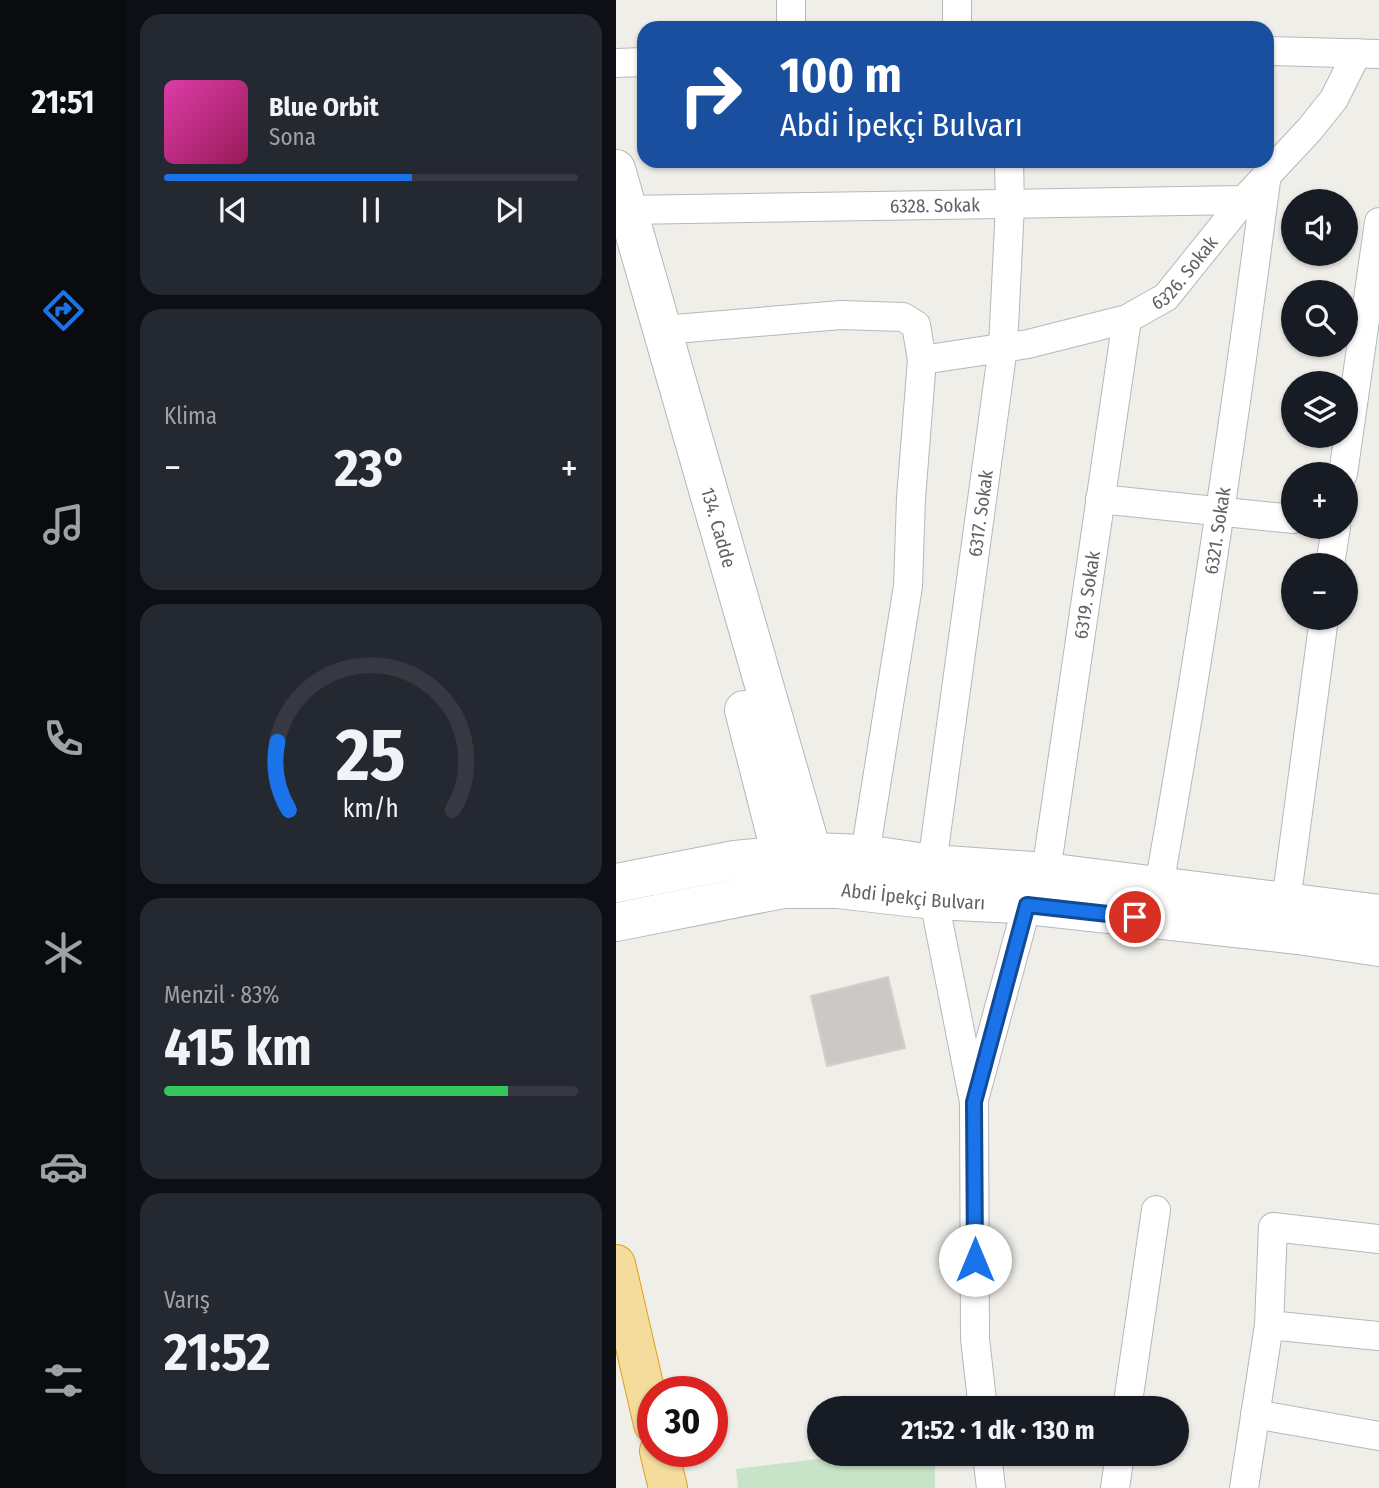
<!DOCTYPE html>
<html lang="tr">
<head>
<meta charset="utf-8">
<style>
	:root { --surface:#171b24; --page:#242831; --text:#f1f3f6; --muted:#9ea1a6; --line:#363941; --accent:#1a73e8 }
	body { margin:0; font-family:"Fira Sans Condensed",sans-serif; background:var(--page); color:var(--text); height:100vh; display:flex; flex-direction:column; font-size:26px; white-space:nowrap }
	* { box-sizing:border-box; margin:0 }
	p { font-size:23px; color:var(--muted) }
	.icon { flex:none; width:38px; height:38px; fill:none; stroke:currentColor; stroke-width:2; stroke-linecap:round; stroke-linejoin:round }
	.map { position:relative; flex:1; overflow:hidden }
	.details { display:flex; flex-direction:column; gap:14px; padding:14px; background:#0d0f14; width:490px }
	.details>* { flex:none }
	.top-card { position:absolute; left:21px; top:21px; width:637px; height:147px; border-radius:21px; box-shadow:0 2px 5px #0004; background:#1a4fa0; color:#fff; overflow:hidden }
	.fabs { position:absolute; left:665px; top:189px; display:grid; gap:14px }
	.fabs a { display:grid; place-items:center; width:77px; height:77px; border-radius:50%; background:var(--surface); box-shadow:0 2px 5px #0004; font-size:35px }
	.speed { position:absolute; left:21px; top:1376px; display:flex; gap:14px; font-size:35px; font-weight:700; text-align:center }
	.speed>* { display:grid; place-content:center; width:91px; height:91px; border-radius:50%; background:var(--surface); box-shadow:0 2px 5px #0004; line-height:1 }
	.speed .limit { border:10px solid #d22; background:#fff; color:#111 }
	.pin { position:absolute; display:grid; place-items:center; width:60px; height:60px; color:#fff; margin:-30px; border:4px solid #fff; border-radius:50%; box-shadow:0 2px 7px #0007 }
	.me { position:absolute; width:77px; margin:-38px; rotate:0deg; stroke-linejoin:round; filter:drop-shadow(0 0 5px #0008) }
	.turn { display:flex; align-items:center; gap:24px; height:147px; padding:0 28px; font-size:32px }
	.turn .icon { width:91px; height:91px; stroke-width:2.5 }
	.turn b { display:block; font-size:49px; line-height:60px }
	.big { font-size:52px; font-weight:700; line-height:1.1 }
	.details .card { flex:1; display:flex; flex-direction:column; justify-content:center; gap:10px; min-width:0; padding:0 24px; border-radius:21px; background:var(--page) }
	.details .dial { align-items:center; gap:0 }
	.dial svg { height:182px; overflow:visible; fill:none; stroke:var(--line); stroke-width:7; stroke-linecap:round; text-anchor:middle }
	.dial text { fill:var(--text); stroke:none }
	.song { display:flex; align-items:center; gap:21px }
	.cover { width:84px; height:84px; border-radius:10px; background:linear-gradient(135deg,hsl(320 70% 55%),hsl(330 70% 35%)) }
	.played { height:7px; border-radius:4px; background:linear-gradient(90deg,var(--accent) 60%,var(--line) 60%) }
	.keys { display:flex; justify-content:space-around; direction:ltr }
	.heat { display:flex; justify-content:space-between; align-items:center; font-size:38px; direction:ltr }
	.charge { height:10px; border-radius:5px; background:linear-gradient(90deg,#34c759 83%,var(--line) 0) }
	.trip { position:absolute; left:191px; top:1396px; width:382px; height:70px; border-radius:35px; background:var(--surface); box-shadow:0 2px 5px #0004; font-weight:700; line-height:70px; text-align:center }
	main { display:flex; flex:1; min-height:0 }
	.menu { display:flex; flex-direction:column; width:126px; justify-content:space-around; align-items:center; background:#090b0e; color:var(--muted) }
	.menu .icon { width:49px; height:49px }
	.menu .selected { color:var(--accent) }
	.menu b { font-size:32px; color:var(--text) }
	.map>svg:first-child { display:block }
</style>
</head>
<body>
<main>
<nav class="menu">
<b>21:51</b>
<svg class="icon selected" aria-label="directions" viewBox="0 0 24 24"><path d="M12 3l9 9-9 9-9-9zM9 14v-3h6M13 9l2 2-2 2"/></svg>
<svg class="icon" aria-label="music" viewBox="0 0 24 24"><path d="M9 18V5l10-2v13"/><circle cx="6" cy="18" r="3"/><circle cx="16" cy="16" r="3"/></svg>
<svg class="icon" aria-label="phone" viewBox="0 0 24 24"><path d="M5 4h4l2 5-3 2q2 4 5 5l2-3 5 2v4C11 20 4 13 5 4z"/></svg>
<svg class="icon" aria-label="climate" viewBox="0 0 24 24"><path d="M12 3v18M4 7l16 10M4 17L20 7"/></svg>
<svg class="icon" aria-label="car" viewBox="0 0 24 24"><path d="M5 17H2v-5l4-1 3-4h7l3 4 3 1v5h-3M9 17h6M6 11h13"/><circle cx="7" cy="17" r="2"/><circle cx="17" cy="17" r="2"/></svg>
<svg class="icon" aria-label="filters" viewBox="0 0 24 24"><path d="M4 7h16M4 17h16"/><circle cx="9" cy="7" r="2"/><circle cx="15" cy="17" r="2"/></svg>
</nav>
<section class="details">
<div class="card">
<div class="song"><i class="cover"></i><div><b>Blue Orbit</b><p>Sona</p></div></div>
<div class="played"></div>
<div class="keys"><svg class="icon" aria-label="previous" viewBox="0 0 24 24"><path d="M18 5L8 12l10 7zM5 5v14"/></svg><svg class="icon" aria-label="pause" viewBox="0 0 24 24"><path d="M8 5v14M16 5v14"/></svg><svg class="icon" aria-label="next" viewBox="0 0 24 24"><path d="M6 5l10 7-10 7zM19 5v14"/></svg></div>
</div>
<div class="card"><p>Klima</p>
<div class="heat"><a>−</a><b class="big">23°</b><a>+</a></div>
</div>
<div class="card dial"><svg viewBox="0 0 100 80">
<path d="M14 69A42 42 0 1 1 86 69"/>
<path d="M14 69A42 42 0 0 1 9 39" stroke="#1a73e8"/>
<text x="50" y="56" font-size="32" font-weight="700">25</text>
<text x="50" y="72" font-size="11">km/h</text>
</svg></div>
<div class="card"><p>Menzil · 83%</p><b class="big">415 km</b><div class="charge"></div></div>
<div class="card"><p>Varış</p><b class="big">21:52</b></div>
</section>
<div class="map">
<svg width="763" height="1488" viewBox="0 0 763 1488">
	<rect width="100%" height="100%" fill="#f0eee8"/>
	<path fill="#c8e4c8" d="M243 1454H319V1488H122L120 1469Z"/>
	<path fill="#cbc9c5" stroke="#d4d0c7" stroke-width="2" d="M272 977 289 1048 211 1066 195 996Z"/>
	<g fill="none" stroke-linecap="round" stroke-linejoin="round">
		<g stroke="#b5b8bb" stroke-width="30">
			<g id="street">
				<path d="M175 0V28"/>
				<path d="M341 0V28"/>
				<path d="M651 51 763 54"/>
				<path d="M0 63 28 62"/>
				<path id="s1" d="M11 210 628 200"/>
				<path d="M47 330 225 315 287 317 300 325 306 360 295 498 292 586 249 854"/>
				<path id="s2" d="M306 360 412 344 511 319 550 297 628 200 694 129 718 99 741 53"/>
				<path d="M727 474 763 222"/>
				<path d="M484 499 677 519"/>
				<path d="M714 565 720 527"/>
				<path id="s3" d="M316 864 387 347 394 205 393 161"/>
				<path id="s4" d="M430 872 511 319"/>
				<path id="s5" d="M543 886C585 649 620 412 651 173"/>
				<path d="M318 900 358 1102 359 1339 367 1409"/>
				<path d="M670 902 708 618"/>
				<path d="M359 1096 411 905"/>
				<path d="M653 1325 763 1336"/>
				<path d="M511 1409 540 1210"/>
				<path d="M639 1414 763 1436"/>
				<path d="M371 1454 375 1488"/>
				<path d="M499 1488 504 1454"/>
				<path d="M628 1488 653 1325 657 1227 763 1239"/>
			</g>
		</g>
		<g stroke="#b4b7bb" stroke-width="40">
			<g id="secondary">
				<path id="s6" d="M0 169 196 852 197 875"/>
				<path d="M128 710 165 855 167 879"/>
				<path d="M0 883 119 860 196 852 249 854 316 864 430 872 763 914"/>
				<path id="s7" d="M0 922 167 889H222L318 900 401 904 682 935 763 947"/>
			</g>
		</g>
		<g stroke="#e1a017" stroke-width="40">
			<path id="highway" d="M0 1264 37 1424
				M43 1451 52 1488"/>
		</g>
		<use href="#street" stroke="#fff" stroke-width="28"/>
		<use href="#secondary" stroke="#fff" stroke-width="38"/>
		<use href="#highway" stroke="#f3dc9c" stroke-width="38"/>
	</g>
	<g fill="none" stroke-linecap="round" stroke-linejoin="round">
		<g stroke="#114b97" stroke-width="18">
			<path id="route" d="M359 1260 358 1102 411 905 519 917"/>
		</g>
		<use href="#route" stroke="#1a73e8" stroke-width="12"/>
	</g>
	<g text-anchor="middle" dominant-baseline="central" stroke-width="7" stroke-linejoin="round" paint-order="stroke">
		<g font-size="19" fill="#5f6367" stroke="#fff">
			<text stroke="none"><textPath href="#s1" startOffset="308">6328. Sokak</textPath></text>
			<text stroke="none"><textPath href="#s2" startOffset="284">6326. Sokak</textPath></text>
			<text stroke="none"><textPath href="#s3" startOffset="354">6317. Sokak</textPath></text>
			<text stroke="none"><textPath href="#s6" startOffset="373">134. Cadde</textPath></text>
			<text stroke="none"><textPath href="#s5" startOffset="360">6321. Sokak</textPath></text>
			<text stroke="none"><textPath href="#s4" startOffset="280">6319. Sokak</textPath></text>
			<text stroke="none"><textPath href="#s7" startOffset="301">Abdi İpekçi Bulvarı</textPath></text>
		</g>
	</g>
</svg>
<div class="fabs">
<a><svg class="icon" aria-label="sound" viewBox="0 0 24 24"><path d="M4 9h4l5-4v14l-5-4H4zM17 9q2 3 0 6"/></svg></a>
<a><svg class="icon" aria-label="search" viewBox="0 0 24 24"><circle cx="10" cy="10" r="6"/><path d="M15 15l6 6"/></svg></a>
<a><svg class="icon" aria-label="layers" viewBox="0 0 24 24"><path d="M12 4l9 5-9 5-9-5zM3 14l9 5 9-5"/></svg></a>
<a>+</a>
<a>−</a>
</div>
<div class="speed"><div class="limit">30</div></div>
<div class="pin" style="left:519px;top:917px;background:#d93025"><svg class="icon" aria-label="arrive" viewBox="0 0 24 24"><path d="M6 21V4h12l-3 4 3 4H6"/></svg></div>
<svg class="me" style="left:359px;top:1260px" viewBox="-20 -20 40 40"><circle r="19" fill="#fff"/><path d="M0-13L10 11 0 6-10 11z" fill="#1a73e8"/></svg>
<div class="trip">21:52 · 1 dk · 130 m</div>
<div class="top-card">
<div class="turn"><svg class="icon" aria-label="right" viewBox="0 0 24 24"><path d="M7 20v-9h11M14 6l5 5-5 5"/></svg><div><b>100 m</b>Abdi İpekçi Bulvarı</div></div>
</div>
</div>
</main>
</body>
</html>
